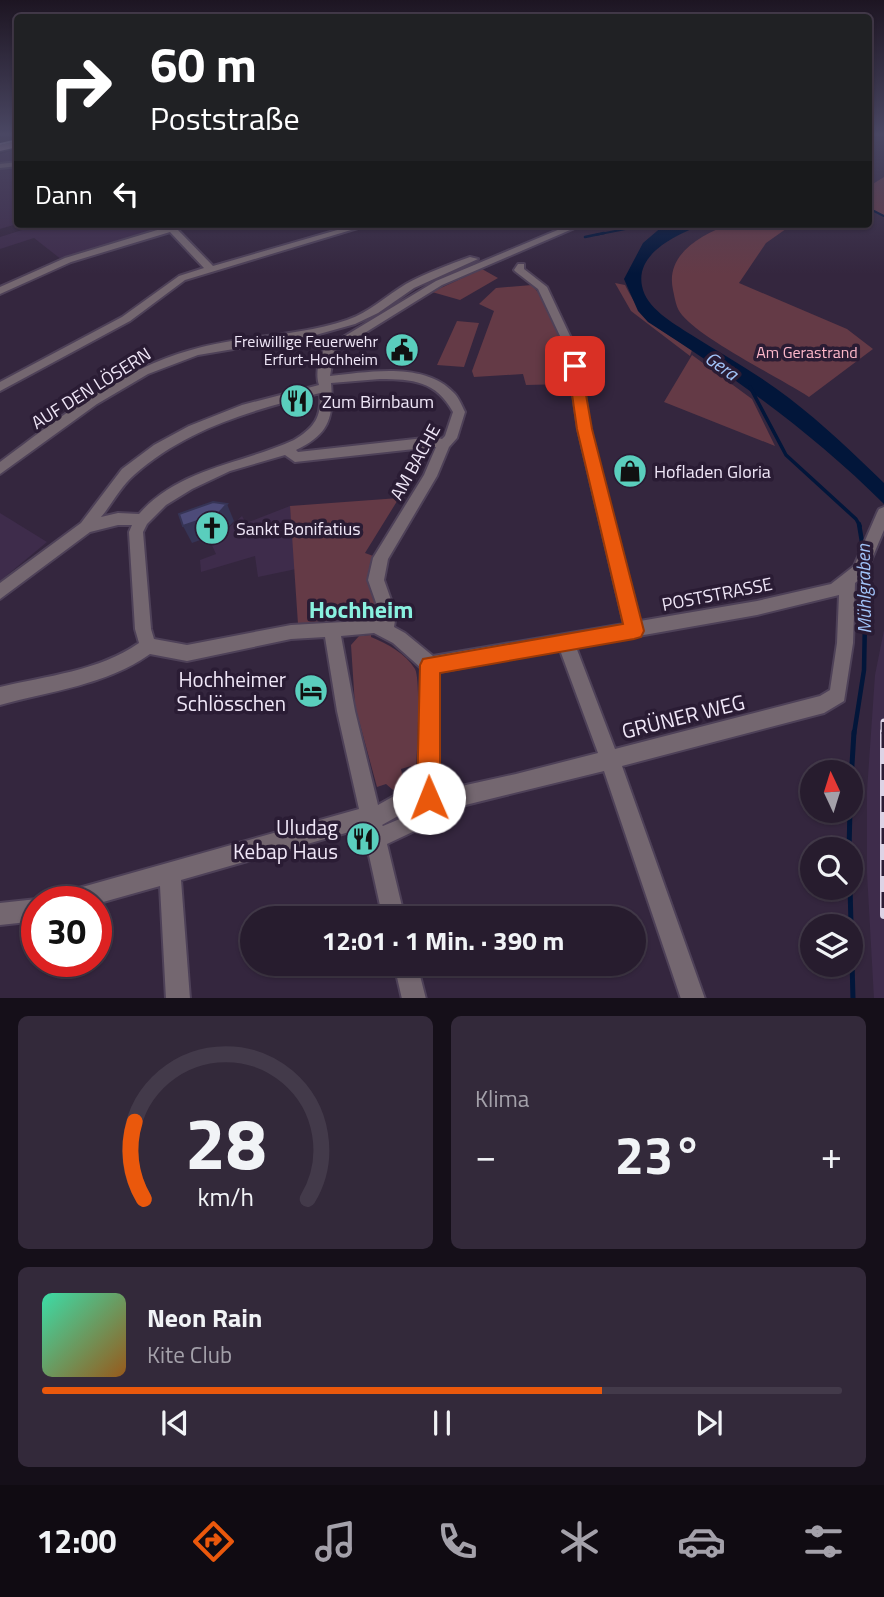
<!DOCTYPE html>
<html lang="de">
<head>
<meta charset="utf-8">
<style>
	:root { --surface:#271c2e; --page:#33293a; --text:#f1f3f6; --muted:#a4a1aa; --line:#433a4a; --accent:#ea580c }
	body { margin:0; font-family:"Titillium Web",sans-serif; background:var(--page); color:var(--text); height:100vh; display:flex; flex-direction:column; font-size:26px; white-space:nowrap }
	* { box-sizing:border-box; margin:0 }
	p { font-size:23px; color:var(--muted) }
	.icon { flex:none; width:38px; height:38px; fill:none; stroke:currentColor; stroke-width:2; stroke-linecap:round; stroke-linejoin:round }
	.map { position:relative; height:998px; overflow:hidden }
	.drawer { display:flex; flex-direction:column; gap:18px; padding:18px; background:#150f19; flex:1 }
	.drawer>* { flex:none }
	.guide { position:absolute; left:14px; top:14px; width:858px; height:214px; border-radius:7px; box-shadow:0 2px 5px #0004,0 0 0 2px var(--line); background:#202124; color:#fff; overflow:hidden }
	.needle { width:46px; rotate:356deg }
	.controls { position:absolute; left:800px; top:760px; display:grid; gap:14px }
	.controls a { display:grid; place-items:center; width:63px; height:63px; border-radius:50%; background:var(--surface); box-shadow:0 2px 5px #0004,0 0 0 2px var(--line); font-size:35px }
	.speed { position:absolute; left:21px; top:886px; display:flex; gap:14px; font-size:35px; font-weight:700; text-align:center }
	.speed>* { display:grid; place-content:center; width:91px; height:91px; border-radius:50%; background:var(--surface); box-shadow:0 2px 5px #0004,0 0 0 2px var(--line); line-height:1 }
	.speed .limit { border:10px solid #d22; background:#fff; color:#111 }
	.pin { position:absolute; display:grid; place-items:center; width:60px; height:60px; color:#fff; margin:-30px; border-radius:14px; box-shadow:0 4px 10px #0006 }
	.me { position:absolute; width:77px; margin:-38px; rotate:359deg; stroke-linejoin:round; filter:drop-shadow(0 0 5px #0008) }
	.turn { display:flex; align-items:center; gap:24px; height:147px; padding:0 21px; font-size:32px }
	.turn .icon { width:91px; height:91px; stroke-width:2.5 }
	.turn b { display:block; font-size:49px; line-height:60px }
	.then { display:flex; align-items:center; height:66px; padding:0 21px; background:#0003; gap:14px; font-size:26px }
	.big { font-size:52px; font-weight:700; line-height:1.1 }
	.drawer .card { flex:1; display:flex; flex-direction:column; justify-content:center; gap:10px; min-width:0; padding:0 24px; border-radius:10px; background:var(--page) }
	.drawer .dial { align-items:center; gap:0 }
	.dial svg { height:182px; overflow:visible; fill:none; stroke:var(--line); stroke-width:7; stroke-linecap:round; text-anchor:middle }
	.dial text { fill:var(--text); stroke:none }
	.song { display:flex; align-items:center; gap:21px }
	.cover { width:84px; height:84px; border-radius:10px; background:linear-gradient(135deg,hsl(160 70% 55%),hsl(30 70% 35%)) }
	.played { height:7px; border-radius:4px; background:linear-gradient(90deg,var(--accent) 70%,var(--line) 70%) }
	.keys { display:flex; justify-content:space-around; direction:ltr }
	.heat { display:flex; justify-content:space-between; align-items:center; font-size:38px; direction:ltr }
	.drawer .tiles { flex:1; display:grid; gap:18px; grid-template-columns:1fr 1fr }
	.card:last-child { grid-column:span 2 }
	.trip { position:absolute; left:240px; top:906px; width:406px; height:70px; border-radius:35px; background:var(--surface); box-shadow:0 2px 5px #0004,0 0 0 2px var(--line); font-weight:700; line-height:70px; text-align:center }
	.menu { display:flex; height:112px; justify-content:space-around; align-items:center; background:#100b12; color:var(--muted) }
	.menu .icon { width:49px; height:49px }
	.menu .active { color:var(--accent) }
	.menu b { font-size:32px; color:var(--text) }
	.map>svg:first-child { display:block }
</style>
</head>
<body>
<div class="map">
<svg width="884" height="999" viewBox="0 0 884 999">
	<rect width="100%" height="100%" fill="#34263e"/>
	<path fill="#3e2c4b" d="M17 149V224L0 229V154Z
		M41 224H161L163 226 62 260 34 238 0 249V237Z
		M290 506 296 569 258 577 255 556 201 572 200 560 216 554 208 537 225 531 242 516 246 523Z
		M0 513 47 542 0 581Z
		M884 630V998L874 999 867 873V791L875 675Z"/>
	<path fill="#643a46" d="M884 177V215L868 207V187Z
		M730 224H793L766 243 739 283 847 329 873 349 809 397C778 377 703 340 682 315 676 308 675 299 673 290 665 254 701 235 730 224Z
		M482 269 498 278 460 300 432 292Z
		M615 283 625 285C644 323 658 328 692 350L690 356 631 311Z
		M532 285C553 308 568 353 567 384L526 385 523 374 474 377 472 371 494 311 479 304 496 288Z
		M457 321 479 323 464 367 437 365Z
		M692 355 752 399 775 446 664 402Z
		M399 498 365 553 376 557 379 614 298 624 290 506Z
		M371 635V637C388 644 405 653 415 669 421 679 417 763 415 779L411 766 401 769 404 784 393 790 386 784 377 787 355 706 351 645 359 636Z"/>
	<path fill="#02163a" d="M705 224C680 233 635 252 642 286 646 308 673 323 690 334 723 355 758 374 789 398 823 424 853 453 884 483V504C813 433 733 376 648 322L638 311 624 279 643 243 664 225Z"/>
	<g fill="none" stroke-linecap="round" stroke-linejoin="round">
		<path stroke="#02163a" stroke-width="2" d="M868 208 884 216
			M595 235 651 224"/>
		<path stroke="#02163a" stroke-width="2.5" d="M585 237 604 233"/>
		<path stroke="#02163a" stroke-width="3.5" d="M750 387 786 455 856 519 860 526"/>
		<path stroke="#02163a" stroke-width="4.5" d="M859 524 863 548
			M854 734 864 670 866 569"/>
		<path stroke="#02163a" stroke-width="5" d="M850 797 854 732
			M849 849 850 810
			M850 887 853 999"/>
		<g stroke="#4e4158" stroke-width="4">
			<path id="minor" d="M18 162V166L0 168V164Z
				M177 224H190L177 229 213 266 358 224H371L185 280 130 321 0 391V382L122 317 179 276 204 268 170 232 71 262 0 294V287L65 258Z
				M572 224H584L442 285 334 352 330 376C367 372 425 361 454 393 459 398 462 406 465 412L457 438 449 447 437 476 388 559 384 580 396 614 394 627 405 633 433 656 624 624 578 429 569 366 561 338 538 289 516 272 514 270 518 264H524V269L547 287 571 338 581 366 590 429 640 621 757 601 831 584 854 566 877 513 879 509 884 507V530L865 575 855 583 853 643 844 701 824 713 622 766 705 999H681L604 771 441 811 435 809 423 827 387 844 405 919H383L363 828 181 880 190 999H166L160 886 96 904V901H58L61 893 359 809 337 711 325 637 291 639 187 661 150 654C107 685 50 691 0 705V687C46 676 99 671 139 643L135 629 129 532 132 525H118L90 532 0 599V583L81 523 122 469 154 445 189 426 242 405 319 385C315 374 319 358 325 348L436 281ZM380 379C413 379 436 381 453 412L445 436 442 439 433 437 298 452 296 450C329 434 334 418 331 383ZM320 393C322 417 314 428 294 440 242 464 179 468 139 514L118 513 101 517C112 504 121 486 134 475 187 428 253 410 320 393ZM433 447H436L424 475 373 558 368 580 380 614 379 620 291 625 187 645 154 639 151 629 143 532 147 524 166 505 192 489 230 471 285 455 295 462ZM839 595 837 643 830 690 820 696 615 749 576 647 757 615ZM374 633 393 643 421 668 419 782 378 805 355 711 341 636ZM560 650 598 753 516 774 439 791V672ZM414 807 402 818 383 826 382 825Z
				M470 257 478 259 414 288 378 313 355 324 312 336 198 355 148 374 97 404 0 474V462C59 418 119 370 191 350 242 335 297 337 347 320 370 312 386 296 406 284 426 273 448 265 470 257Z
				M37 899 42 901H37V921L0 925V903Z
				M394 964H417L426 999H402Z"/>
		</g>
		<g stroke="#4e4158" stroke-width="3">
			<path id="major" d="M18 141V147L0 151V145Z"/>
		</g>
		<use href="#minor" fill="#746770" fill-rule="evenodd"/>
		<use href="#major" fill="#bba0b3" fill-rule="evenodd"/>
		<path stroke="#dcd3e5" stroke-width="2" d="M0 144 18 140"/>
		<g stroke="#dcd3e5" stroke-width="7">
			<path id="rail-far1" d="M884 722V734"/>
		</g>
		<g stroke="#dcd3e5" stroke-width="8">
			<path id="rail" d="M884 732V915"/>
		</g>
		<use href="#rail-far1" stroke="#2a1c34" stroke-width="4.5" stroke-dasharray="12" stroke-linecap="butt"/>
		<use href="#rail" stroke="#2a1c34" stroke-width="5" stroke-dasharray="16" stroke-linecap="butt"/>
	</g>
	<path fill="#363455" d="M227 504 234 521 225 531 192 543 183 526Z"/>
	<path fill="#4d4b79" stroke="#363455" stroke-width="2" d="M213 502 227 504 218 514 183 526 179 514Z"/>
	<linearGradient id="sky" x2="0" y2="1"><stop stop-color="#1d1522"/><stop offset="0.49" stop-color="#4a4763"/><stop offset="1" stop-color="#4a4763" stop-opacity="0"/></linearGradient>
	<rect width="884" height="274" fill="url(#sky)"/>
	<path fill="#ea580c" stroke="#983908" stroke-width="2" d="M575 362 581 366 592 429 644 631 641 637 634 639 440 673V798L437 806 429 809 421 806 417 798 420 665 423 659 623 624 577 429 568 366Z"/>
	<defs>
		<g id="civic-disc" transform="scale(1.75)"><circle r="9.5" fill="#5acebd" stroke="#2a1c34"/><path d="M-.6-6.5H3V-4.5H.6V-3L4-1V1h2V6H-6V1h2V-1L-.6-3ZM-1.2 2.5V6h2.4V2.5Z" fill="#111"/></g>
		<g id="restaurant-disc" transform="scale(1.75)"><circle r="9.5" fill="#5acebd" stroke="#2a1c34"/><path d="M-5-6h1v4h1v-4h1v4h1v-4h1v5L-1.5 .5V6h-2V.5L-5-1ZM5-6V6H3V1.5H1.5Q1.5-4 5-6Z" fill="#111"/></g>
		<g id="shop-disc" transform="scale(1.75)"><circle r="9.5" fill="#5acebd" stroke="#2a1c34"/><path d="M-5-2.5h2.3a2.7 3.5 0 0 1 5.4 0H5L5.5 6h-11ZM-1.5-2.5h3a1.5 2.3 0 0 0-3 0Z" fill="#111"/></g>
		<g id="church-disc" transform="scale(1.75)"><circle r="9.5" fill="#5acebd" stroke="#2a1c34"/><path d="M-1.2-6h2.4v3.5h3.3v2.4h-3.3V6h-2.4V-.1h-3.3v-2.4h3.3Z" fill="#111"/></g>
		<g id="hotel-disc" transform="scale(1.75)"><circle r="9.5" fill="#5acebd" stroke="#2a1c34"/><path d="M-6-4.5h1.5V1H6V5H4.5V3h-9V5H-6ZM-4 0a1.8 1.8 0 1 1 3.6 0ZM.5 0V-2.5h3Q6-2.5 6 0Z" fill="#111"/></g>
	</defs>
	<g fill-rule="evenodd">
		<use href="#civic-disc" x="402" y="350"/>
		<use href="#restaurant-disc" x="297" y="401"/>
		<use href="#shop-disc" x="630" y="471"/>
		<use href="#church-disc" x="212" y="528"/>
		<use href="#hotel-disc" x="311" y="691"/>
		<use href="#restaurant-disc" x="363" y="839"/>
	</g>
	<g text-anchor="middle" dominant-baseline="central" stroke-width="7" stroke-linejoin="round" paint-order="stroke">
		<g font-size="16" fill="#f0e7f8" stroke="#2a1c34" text-anchor="end">
			<text x="378" y="341">Freiwillige Feuerwehr<tspan x="378" dy="18">Erfurt-Hochheim</tspan></text>
		</g>
		<g font-size="16" fill="#fdb7c9" stroke="#2a1c34">
			<text x="807" y="352">Am Gerastrand</text>
		</g>
		<g font-size="18" fill="#f0e7f8" stroke="#2a1c34">
			<text transform="translate(91 388) rotate(-32)">AUF DEN LÖSERN</text>
			<text transform="translate(415 462) rotate(-61)">AM BACHE</text>
			<text transform="translate(717 594) rotate(-11)">POSTSTRASSE</text>
		</g>
		<g font-size="18" fill="#f0e7f8" stroke="#2a1c34" text-anchor="start">
			<text x="322" y="401">Zum Birnbaum</text>
			<text x="654" y="471">Hofladen Gloria</text>
			<text x="236" y="528">Sankt Bonifatius</text>
		</g>
		<g font-size="19" font-style="italic" fill="#a2c4f9" stroke="#2a1c34">
			<text transform="translate(722 365) rotate(35)">Gera</text>
			<text transform="translate(863 589) rotate(-91)">Mühlgraben</text>
		</g>
		<g font-size="21" fill="#f0e7f8" stroke="#2a1c34" text-anchor="end">
			<text x="286" y="679">Hochheimer<tspan x="286" dy="24">Schlösschen</tspan></text>
			<text x="338" y="827">Uludag<tspan x="338" dy="24">Kebap Haus</tspan></text>
		</g>
		<g font-size="21" fill="#f0e7f8" stroke="#2a1c34">
			<text transform="translate(683 716) rotate(-14)">GRÜNER WEG</text>
		</g>
		<g font-size="24" font-weight="bold" fill="#89f0df" stroke="#2a1c34">
			<text x="361" y="609">Hochheim</text>
		</g>
	</g>
</svg>
<div class="controls">
<a><svg class="needle" viewBox="-14 -14 28 28"><path d="M0-13l5 13h-10z" fill="#e53935"/><path d="M0 13l5-13h-10z" fill="#a4a1aa"/></svg></a>
<a><svg class="icon" aria-label="search" viewBox="0 0 24 24"><circle cx="10" cy="10" r="6"/><path d="M15 15l6 6"/></svg></a>
<a><svg class="icon" aria-label="layers" viewBox="0 0 24 24"><path d="M12 4l9 5-9 5-9-5zM3 14l9 5 9-5"/></svg></a>
</div>
<div class="speed"><div class="limit">30</div></div>
<div class="pin" style="left:575px;top:366px;background:#d93025"><svg class="icon" aria-label="arrive" viewBox="0 0 24 24"><path d="M6 21V4h12l-3 4 3 4H6"/></svg></div>
<svg class="me" style="left:429px;top:798px" viewBox="-20 -20 40 40"><circle r="19" fill="#fff"/><path d="M0-13L10 11 0 6-10 11z" fill="#ea580c"/></svg>
<div class="trip">12:01 · 1 Min. · 390 m</div>
<div class="guide">
<div class="turn"><svg class="icon" aria-label="right" viewBox="0 0 24 24"><path d="M7 20v-9h11M14 6l5 5-5 5"/></svg><div><b>60 m</b>Poststraße</div></div>
<div class="then">Dann<svg class="icon" aria-label="left" viewBox="0 0 24 24"><path d="M17 20v-9H6M10 6l-5 5 5 5"/></svg></div>
</div>
</div>
<section class="drawer">
<div class="tiles">
<div class="card dial"><svg viewBox="0 0 100 80">
<path d="M14 69A42 42 0 1 1 86 69"/>
<path d="M14 69A42 42 0 0 1 10 35" stroke="#ea580c"/>
<text x="50" y="56" font-size="32" font-weight="700">28</text>
<text x="50" y="72" font-size="11">km/h</text>
</svg></div>
<div class="card"><p>Klima</p>
<div class="heat"><a>−</a><b class="big">23°</b><a>+</a></div>
</div>
<div class="card">
<div class="song"><i class="cover"></i><div><b>Neon Rain</b><p>Kite Club</p></div></div>
<div class="played"></div>
<div class="keys"><svg class="icon" aria-label="previous" viewBox="0 0 24 24"><path d="M18 5L8 12l10 7zM5 5v14"/></svg><svg class="icon" aria-label="pause" viewBox="0 0 24 24"><path d="M8 5v14M16 5v14"/></svg><svg class="icon" aria-label="next" viewBox="0 0 24 24"><path d="M6 5l10 7-10 7zM19 5v14"/></svg></div>
</div>
</div>
</section>
<nav class="menu">
<b>12:00</b>
<svg class="icon active" aria-label="directions" viewBox="0 0 24 24"><path d="M12 3l9 9-9 9-9-9zM9 14v-3h6M13 9l2 2-2 2"/></svg>
<svg class="icon" aria-label="music" viewBox="0 0 24 24"><path d="M9 18V5l10-2v13"/><circle cx="6" cy="18" r="3"/><circle cx="16" cy="16" r="3"/></svg>
<svg class="icon" aria-label="phone" viewBox="0 0 24 24"><path d="M5 4h4l2 5-3 2q2 4 5 5l2-3 5 2v4C11 20 4 13 5 4z"/></svg>
<svg class="icon" aria-label="climate" viewBox="0 0 24 24"><path d="M12 3v18M4 7l16 10M4 17L20 7"/></svg>
<svg class="icon" aria-label="car" viewBox="0 0 24 24"><path d="M5 17H2v-5l4-1 3-4h7l3 4 3 1v5h-3M9 17h6M6 11h13"/><circle cx="7" cy="17" r="2"/><circle cx="17" cy="17" r="2"/></svg>
<svg class="icon" aria-label="filters" viewBox="0 0 24 24"><path d="M4 7h16M4 17h16"/><circle cx="9" cy="7" r="2"/><circle cx="15" cy="17" r="2"/></svg>
</nav>
</body>
</html>
